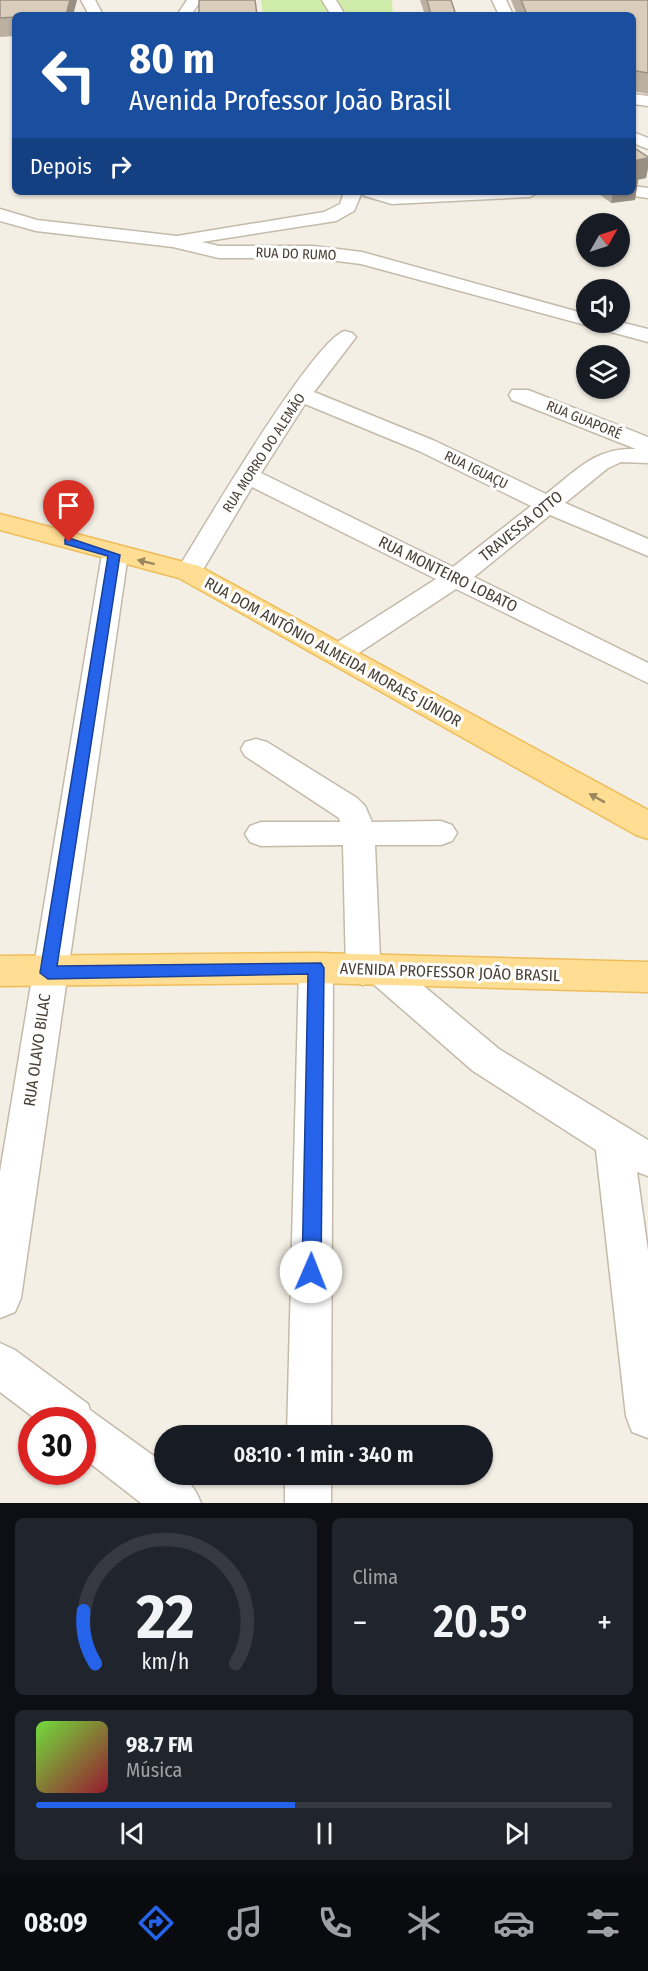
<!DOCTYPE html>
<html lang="pt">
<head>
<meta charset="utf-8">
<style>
	:root { --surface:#171b24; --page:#20242c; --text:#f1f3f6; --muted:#9ea1a6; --line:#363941; --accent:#2563eb }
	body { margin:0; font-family:"Fira Sans Condensed",sans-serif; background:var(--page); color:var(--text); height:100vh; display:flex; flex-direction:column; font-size:22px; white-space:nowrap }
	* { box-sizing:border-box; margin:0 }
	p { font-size:20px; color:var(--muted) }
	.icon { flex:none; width:33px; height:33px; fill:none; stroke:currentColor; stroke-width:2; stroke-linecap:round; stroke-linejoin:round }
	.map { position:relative; height:1503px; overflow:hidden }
	.drawer { display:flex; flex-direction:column; gap:15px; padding:15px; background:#0d0f14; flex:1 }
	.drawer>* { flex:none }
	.top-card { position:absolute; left:12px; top:12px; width:624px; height:183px; border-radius:9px; box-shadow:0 2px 4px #0004; background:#1a4fa0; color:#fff; overflow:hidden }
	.needle { width:39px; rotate:51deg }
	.tools { position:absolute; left:576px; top:213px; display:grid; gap:12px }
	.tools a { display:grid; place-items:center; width:54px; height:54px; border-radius:50%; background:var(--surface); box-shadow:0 2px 4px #0004; font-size:30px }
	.speed { position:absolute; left:18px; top:1407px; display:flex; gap:12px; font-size:30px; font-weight:700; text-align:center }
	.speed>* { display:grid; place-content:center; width:78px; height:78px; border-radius:50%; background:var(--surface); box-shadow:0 2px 4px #0004; line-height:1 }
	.speed .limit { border:9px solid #d22; background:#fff; color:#111 }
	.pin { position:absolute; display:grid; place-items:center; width:51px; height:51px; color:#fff; margin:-62px -26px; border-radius:50% 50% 50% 0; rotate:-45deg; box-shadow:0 0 6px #0007 }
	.pin .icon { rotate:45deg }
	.me { position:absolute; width:66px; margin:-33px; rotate:1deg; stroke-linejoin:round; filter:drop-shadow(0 0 4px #0008) }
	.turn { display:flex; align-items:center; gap:21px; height:126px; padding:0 18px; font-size:27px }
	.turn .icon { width:78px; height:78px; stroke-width:2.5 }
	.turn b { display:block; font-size:42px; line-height:51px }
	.then { display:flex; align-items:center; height:57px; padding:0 18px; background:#0003; gap:12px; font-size:22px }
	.big { font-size:45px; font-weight:600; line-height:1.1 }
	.drawer .widget { flex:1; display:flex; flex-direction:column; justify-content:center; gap:9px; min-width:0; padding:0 21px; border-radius:9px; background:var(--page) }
	.drawer .dial { align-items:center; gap:0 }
	.dial svg { height:156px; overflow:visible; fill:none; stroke:var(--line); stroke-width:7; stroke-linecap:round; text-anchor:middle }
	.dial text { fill:var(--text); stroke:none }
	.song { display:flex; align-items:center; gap:18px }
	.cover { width:72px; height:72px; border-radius:9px; background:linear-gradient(135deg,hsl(100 70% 55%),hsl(350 70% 35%)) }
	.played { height:6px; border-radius:3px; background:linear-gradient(90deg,var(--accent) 45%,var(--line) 45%) }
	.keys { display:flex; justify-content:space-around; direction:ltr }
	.heat { display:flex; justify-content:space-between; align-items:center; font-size:33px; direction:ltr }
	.drawer .tiles { flex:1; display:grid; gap:15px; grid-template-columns:1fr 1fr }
	.widget:last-child { grid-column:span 2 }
	.trip { position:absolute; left:154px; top:1425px; width:339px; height:60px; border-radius:30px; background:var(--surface); box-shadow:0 2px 4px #0004; font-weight:600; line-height:60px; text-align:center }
	.tab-bar { display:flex; height:96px; justify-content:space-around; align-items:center; background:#090b0e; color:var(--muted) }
	.tab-bar .icon { width:42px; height:42px }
	.tab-bar .selected { color:var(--accent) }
	.tab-bar b { font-size:27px; color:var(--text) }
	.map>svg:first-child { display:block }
</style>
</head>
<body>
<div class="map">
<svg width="648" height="1503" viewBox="0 0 648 1503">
	<rect width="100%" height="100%" fill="#f4efe5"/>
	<path fill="#d0ecaa" d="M261 0H392L393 15H263Z"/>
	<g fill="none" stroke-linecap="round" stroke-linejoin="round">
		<g stroke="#c3baaa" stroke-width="3">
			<path id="minor" d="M81 0H95L103 15H89Z
				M187 0H201L191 15H177Z
				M322 0H336L345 15H331Z
				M492 0H506L513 15H499Z
				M633 94 648 96V106L633 104Z
				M633 132 648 138V149L633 143Z
				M633 186 648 188V198L627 195 625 192H633Z
				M344 192H362L354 211 336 221 202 242 219 246H313L362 252 586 314V322H620L648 329V342L361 264 313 258H219L173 247 36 231 0 221V209L37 220 177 236 324 212 340 204Z
				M362 192H539L530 197 392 204 365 196Z
				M345 331 352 333 356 337 314 392 435 441 546 494C576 471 595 447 636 449L512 400 509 395 512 390H528L648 437V463L621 462 608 468 565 503 648 539V556L550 515 474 577 648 663V683L456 589 348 660 338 663 328 660 324 654 328 648 436 579 252 487 198 578 189 580 180 578 176 572C199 535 314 338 345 331ZM305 404 419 451 531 506 453 567 261 473Z
				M115 546 124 549 128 554 21 1298 15 1312 0 1318V1172L102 554 106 549Z
				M256 739 267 742 357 798 365 806 372 822 441 821 452 825 457 833 452 841 441 845H375L380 959 395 962 499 1049 648 1140V1176L637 1172 648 1251V1438L632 1432 626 1416 596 1150 473 1071 371 982 363 985 351 981 346 971 343 845 261 846 250 842 245 834 250 826 261 822H340L339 818 245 756 241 749 245 742Z
				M316 954 328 958 333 968 331 1436H287L299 968 304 958Z
				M0 1343 15 1350 88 1404 90 1410 165 1464V1474C185 1474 194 1485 201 1503H141L82 1457V1420H37L0 1392Z
				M285 1474H331V1503H285Z"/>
		</g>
		<g stroke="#eebd59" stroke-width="3">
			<path id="major" d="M0 514 199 566 648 810V839L636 835 179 578 0 530Z
				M316 953 648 962V992L316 983 0 986V956Z"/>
		</g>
		<use href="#minor" fill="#fff" fill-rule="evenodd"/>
		<use href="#major" fill="#ffdd93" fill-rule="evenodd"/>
	</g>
	<path fill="#bbb0a2" d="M0 0H77L73 15H15V36L0 37Z
		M420 0H451L456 15H425Z
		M511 0H648V94L633 91V15H517Z
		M633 147 648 157V168L646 178 638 179 635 200 611 203 599 194 591 195 588 192H633Z"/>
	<path fill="#999084" d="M70 0H77L73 15H66Z
		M648 158V168L646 178 637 180H638L635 200 611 203 613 192H633V161Z
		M549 192H565L549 194Z
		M592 192H599V194L591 195Z"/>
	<path fill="#dacdbc" stroke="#999084" stroke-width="1.5" d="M0 0H70L66 15H15V17L0 18Z
		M199 0H255L257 15H199Z
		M427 0H451L456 15H431Z
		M521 0H648V73L636 71 633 66V15H527Z
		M633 147 648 157V158L633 161Z"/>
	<defs><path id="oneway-solid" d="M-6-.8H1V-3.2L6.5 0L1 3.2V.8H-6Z" transform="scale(1.5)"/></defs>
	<g fill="#9a865f">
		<use href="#oneway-solid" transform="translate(146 562) rotate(-166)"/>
		<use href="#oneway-solid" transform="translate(597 798) rotate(-151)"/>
	</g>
	<path fill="#2563eb" stroke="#184099" stroke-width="1.5" d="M69 538 120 555 57 966 321 963 324 968 321 1272 318 1278 311 1281 305 1278 302 1272 308 974 48 979 40 973 108 556 65 544V539Z"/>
	<g text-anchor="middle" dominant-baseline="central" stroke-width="6" stroke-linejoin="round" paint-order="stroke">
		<g font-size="14" fill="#473f34" stroke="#fff">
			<text transform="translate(296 254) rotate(2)">RUA DO RUMO</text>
			<text transform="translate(584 420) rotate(22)">RUA GUAPORÉ</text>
			<text transform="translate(264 453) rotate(-57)">RUA MORRO DO ALEMÃO</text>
			<text transform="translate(476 470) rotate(26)">RUA IGUAÇU</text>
		</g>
		<g font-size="16" fill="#473f34" stroke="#fff">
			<text transform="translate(521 526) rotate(-39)">TRAVESSA OTTO</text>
			<text transform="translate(448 574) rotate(26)">RUA MONTEIRO LOBATO</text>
			<text transform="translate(333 652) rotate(29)">RUA DOM ANTÔNIO ALMEIDA MORAES JÚNIOR</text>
			<text transform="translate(450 972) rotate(2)">AVENIDA PROFESSOR JOÃO BRASIL</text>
			<text transform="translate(37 1050) rotate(-82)">RUA OLAVO BILAC</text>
		</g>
	</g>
</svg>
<div class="tools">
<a><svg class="needle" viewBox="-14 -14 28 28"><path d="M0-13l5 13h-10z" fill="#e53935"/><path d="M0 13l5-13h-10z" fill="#9ea1a6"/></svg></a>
<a><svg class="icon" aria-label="sound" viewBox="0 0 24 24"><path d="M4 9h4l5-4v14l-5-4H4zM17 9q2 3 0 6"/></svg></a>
<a><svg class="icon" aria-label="layers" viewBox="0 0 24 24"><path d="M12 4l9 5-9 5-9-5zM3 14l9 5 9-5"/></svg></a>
</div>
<div class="speed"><div class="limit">30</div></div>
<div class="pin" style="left:69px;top:542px;background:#d93025"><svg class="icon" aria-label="arrive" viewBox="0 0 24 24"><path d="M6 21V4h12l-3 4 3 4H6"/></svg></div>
<svg class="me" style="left:311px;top:1272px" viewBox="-20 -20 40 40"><circle r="19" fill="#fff"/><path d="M0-13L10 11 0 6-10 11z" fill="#2563eb"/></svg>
<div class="trip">08:10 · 1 min · 340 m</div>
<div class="top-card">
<div class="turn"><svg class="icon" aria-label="left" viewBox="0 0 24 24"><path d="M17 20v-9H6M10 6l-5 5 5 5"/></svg><div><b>80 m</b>Avenida Professor João Brasil</div></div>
<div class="then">Depois<svg class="icon" aria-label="right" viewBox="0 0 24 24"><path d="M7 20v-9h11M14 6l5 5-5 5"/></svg></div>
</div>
</div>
<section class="drawer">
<div class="tiles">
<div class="widget dial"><svg viewBox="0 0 100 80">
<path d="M14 69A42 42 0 1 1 86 69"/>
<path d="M14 69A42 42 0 0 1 8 42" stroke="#2563eb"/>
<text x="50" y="56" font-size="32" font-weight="700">22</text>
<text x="50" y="72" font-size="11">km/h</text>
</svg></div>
<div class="widget"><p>Clima</p>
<div class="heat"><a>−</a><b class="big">20.5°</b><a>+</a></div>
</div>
<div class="widget">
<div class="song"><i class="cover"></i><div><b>98.7 FM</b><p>Música</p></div></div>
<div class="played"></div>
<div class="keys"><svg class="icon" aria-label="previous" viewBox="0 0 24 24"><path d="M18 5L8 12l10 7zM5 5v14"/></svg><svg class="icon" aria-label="pause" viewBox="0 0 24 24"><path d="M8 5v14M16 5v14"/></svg><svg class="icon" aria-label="next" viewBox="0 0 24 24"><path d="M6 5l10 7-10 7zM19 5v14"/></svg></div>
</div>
</div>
</section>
<nav class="tab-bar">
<b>08:09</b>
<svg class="icon selected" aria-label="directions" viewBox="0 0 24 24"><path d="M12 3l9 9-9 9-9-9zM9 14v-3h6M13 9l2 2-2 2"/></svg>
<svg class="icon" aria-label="music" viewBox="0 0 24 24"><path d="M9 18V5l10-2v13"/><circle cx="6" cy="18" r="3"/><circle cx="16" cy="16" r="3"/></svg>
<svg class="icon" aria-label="phone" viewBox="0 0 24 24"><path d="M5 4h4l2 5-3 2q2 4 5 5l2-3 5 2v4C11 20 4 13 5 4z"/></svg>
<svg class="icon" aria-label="climate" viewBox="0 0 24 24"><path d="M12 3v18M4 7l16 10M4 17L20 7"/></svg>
<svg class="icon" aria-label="car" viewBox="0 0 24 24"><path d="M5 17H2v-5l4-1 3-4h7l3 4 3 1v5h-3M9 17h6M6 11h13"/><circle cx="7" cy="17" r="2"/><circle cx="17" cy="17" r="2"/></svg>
<svg class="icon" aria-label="filters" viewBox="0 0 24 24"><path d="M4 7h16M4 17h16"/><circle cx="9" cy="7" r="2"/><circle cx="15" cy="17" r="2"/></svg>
</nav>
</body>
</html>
